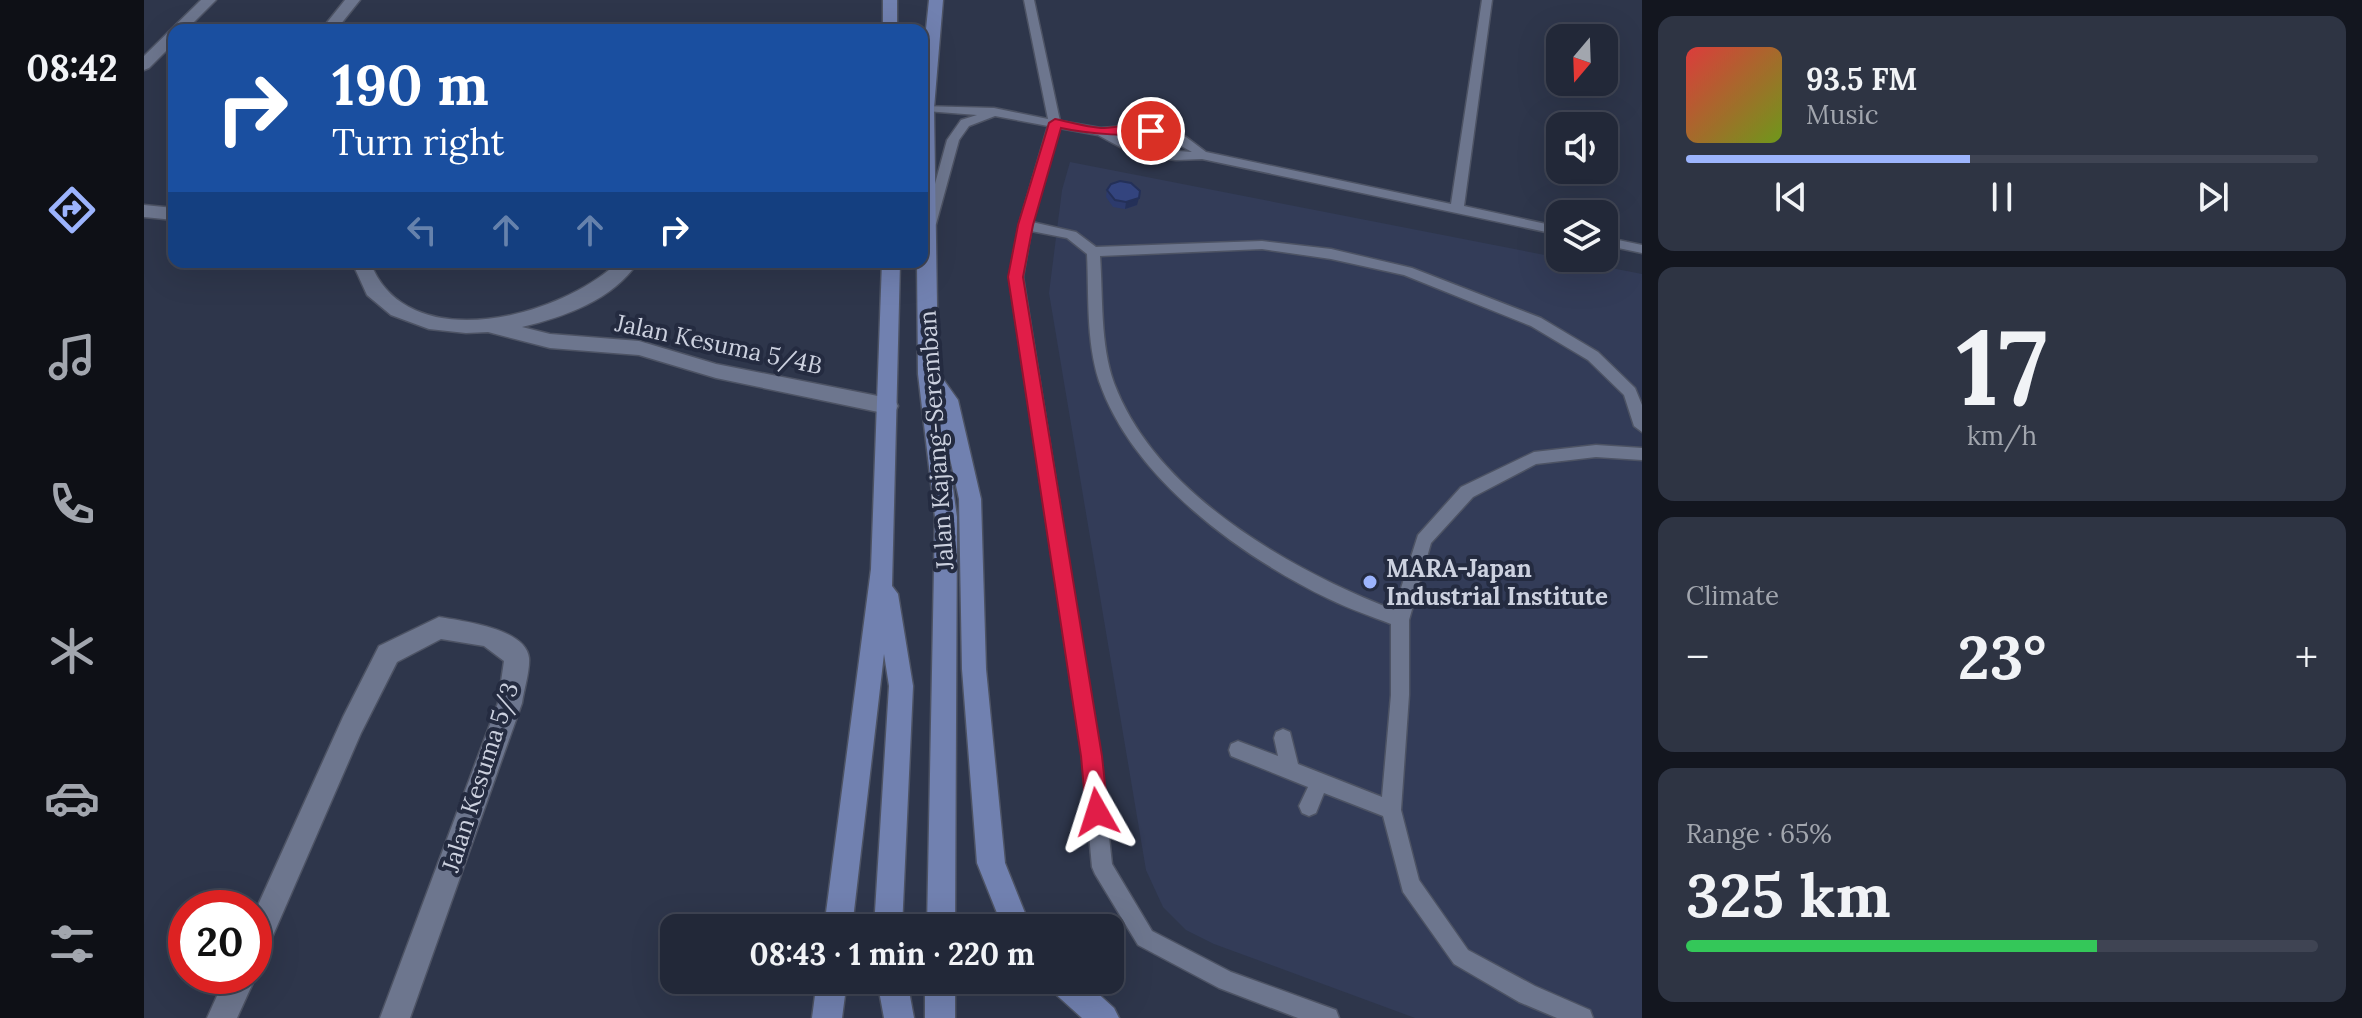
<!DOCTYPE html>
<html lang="en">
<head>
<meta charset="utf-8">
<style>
	:root { --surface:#222838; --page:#2e3443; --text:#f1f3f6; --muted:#a2a6ae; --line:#3f4453; --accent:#9cb4fd }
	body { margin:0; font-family:Lora,serif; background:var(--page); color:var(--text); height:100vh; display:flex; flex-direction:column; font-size:30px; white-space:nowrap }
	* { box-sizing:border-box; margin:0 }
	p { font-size:26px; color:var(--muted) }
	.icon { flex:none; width:44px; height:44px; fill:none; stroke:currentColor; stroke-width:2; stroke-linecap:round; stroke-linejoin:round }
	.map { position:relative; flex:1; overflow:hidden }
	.side { display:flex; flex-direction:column; gap:16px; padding:16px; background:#13161f; width:720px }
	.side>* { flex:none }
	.top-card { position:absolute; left:24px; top:24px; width:760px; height:244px; border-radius:16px; box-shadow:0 8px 32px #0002,0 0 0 2px var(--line); background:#1a4fa0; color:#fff; overflow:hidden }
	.needle { width:52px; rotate:199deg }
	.fabs { position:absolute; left:1402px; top:24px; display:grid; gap:16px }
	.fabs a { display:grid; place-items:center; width:72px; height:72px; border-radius:16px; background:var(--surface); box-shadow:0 8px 32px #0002,0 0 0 2px var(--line); font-size:40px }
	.speed { position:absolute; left:24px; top:890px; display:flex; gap:16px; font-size:40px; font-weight:700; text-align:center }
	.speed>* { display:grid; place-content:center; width:104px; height:104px; border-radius:50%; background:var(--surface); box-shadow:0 8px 32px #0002,0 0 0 2px var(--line); line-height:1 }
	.speed .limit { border:12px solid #d22; background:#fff; color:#111 }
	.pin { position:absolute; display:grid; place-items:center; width:68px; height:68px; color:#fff; margin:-34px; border:4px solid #fff; border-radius:50%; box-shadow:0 2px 8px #0007 }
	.me { position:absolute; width:88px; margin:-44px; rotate:354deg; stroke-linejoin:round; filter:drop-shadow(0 0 6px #0008) }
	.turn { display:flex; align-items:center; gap:28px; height:168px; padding:0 32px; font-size:36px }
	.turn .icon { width:104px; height:104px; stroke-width:2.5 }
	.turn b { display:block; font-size:56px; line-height:68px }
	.lanes { display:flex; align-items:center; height:76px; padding:0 32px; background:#0003; justify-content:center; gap:40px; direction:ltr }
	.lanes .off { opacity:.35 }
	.big { font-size:60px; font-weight:700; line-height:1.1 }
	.side .widget { flex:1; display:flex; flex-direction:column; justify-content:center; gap:12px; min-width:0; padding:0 28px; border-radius:16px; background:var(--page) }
	.side .dial { align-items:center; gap:0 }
	.dial b { font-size:104px; line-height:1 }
	.song { display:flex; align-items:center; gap:24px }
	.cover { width:96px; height:96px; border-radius:12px; background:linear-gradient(135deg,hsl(0 70% 55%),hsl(80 70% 35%)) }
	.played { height:8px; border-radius:4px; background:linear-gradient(90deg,var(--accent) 45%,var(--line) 45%) }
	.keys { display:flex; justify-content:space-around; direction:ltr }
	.heat { display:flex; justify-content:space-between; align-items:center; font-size:44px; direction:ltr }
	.charge { height:12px; border-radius:6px; background:linear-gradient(90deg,#34c759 65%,var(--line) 0) }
	.trip { position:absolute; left:516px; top:914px; width:464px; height:80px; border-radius:16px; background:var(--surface); box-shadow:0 8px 32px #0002,0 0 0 2px var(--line); font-weight:700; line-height:80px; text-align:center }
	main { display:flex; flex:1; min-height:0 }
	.dock { display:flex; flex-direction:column; width:144px; justify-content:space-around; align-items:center; background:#0e1016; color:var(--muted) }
	.dock .icon { width:56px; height:56px }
	.dock .on { color:var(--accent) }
	.dock b { font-size:36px; color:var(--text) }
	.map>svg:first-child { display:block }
</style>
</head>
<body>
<main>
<nav class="dock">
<b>08:42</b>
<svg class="icon on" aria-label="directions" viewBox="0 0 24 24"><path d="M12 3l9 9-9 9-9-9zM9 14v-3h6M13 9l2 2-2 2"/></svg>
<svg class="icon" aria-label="music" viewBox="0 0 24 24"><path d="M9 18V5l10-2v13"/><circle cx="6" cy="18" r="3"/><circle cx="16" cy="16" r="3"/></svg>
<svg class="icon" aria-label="phone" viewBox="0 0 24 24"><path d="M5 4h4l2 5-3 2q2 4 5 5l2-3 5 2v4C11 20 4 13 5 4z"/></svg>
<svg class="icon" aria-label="climate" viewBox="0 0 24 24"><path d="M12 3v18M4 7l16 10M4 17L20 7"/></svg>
<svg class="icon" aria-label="car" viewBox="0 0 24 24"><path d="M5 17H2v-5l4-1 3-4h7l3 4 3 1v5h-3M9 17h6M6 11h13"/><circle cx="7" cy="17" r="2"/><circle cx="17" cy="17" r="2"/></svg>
<svg class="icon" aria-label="filters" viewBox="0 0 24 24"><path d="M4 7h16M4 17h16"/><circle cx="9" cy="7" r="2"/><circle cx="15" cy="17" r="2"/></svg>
</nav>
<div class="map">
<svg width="1498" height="1018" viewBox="0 0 1498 1018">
	<rect width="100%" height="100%" fill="#2e364b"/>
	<path fill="#333c58" d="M926 162 1498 274V1018H1271L1070 944 1042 930 1019 907 1002 870 905 293 918 190Z"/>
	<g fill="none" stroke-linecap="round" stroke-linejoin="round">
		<g stroke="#4d5364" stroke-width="3">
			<path id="service" d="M880 0H890L916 121 957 128 983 126 1011 127 1042 137 1062 152 1307 204 1338 0H1348L1320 206 1416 227V235L1058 159 1032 160 1006 157 976 147 954 135 915 128 888 222 932 232 952 247 1118 241 1187 249 1268 268 1397 318 1454 352 1491 388 1498 405V432L1490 426 1480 395 1444 360 1387 326 1260 275 1187 259 1118 249 956 256C959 297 956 344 970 383 1011 493 1146 570 1250 610L1274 535 1317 487 1390 452 1452 445 1498 448V460L1452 457 1392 464 1329 497 1287 543 1265 620V695L1257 810 1275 880 1324 950 1391 986 1446 1010 1449 1018H1413L1375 1002 1310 964 1259 892 1239 816 1180 793 1172 813 1165 816 1158 813 1155 806 1164 787 1087 756 1085 750 1087 744 1094 741 1134 756 1130 738 1132 732 1139 729 1146 732 1154 764 1238 797 1247 695V624C1227 616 1205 609 1185 599 1096 556 988 478 955 381 942 341 945 295 943 254L923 238 887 231 879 277 956 756 968 864 1008 931 1087 972 1192 1010 1195 1018H1154L1075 988 994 945 951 874 948 867 938 756 865 277 875 225 904 126 851 116 825 126 815 140 792 224 786 228 780 224 803 140 817 120 833 115 782 111 778 110V106L850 108 904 119ZM983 133 1021 137 1048 152 1007 149 969 134Z
				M1460 237 1498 245V253L1460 245Z"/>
		</g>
		<g stroke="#4d5364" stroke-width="3">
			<path id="minor" d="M57 0H72L42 30H30V43L5 68 0 70V56Z
				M201 0H216L192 30H177Z
				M0 205 30 208V220L0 217Z
				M208 262H226C263 359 417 317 474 262H494C469 300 420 317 378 327L406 334 495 341 572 364 744 398 751 400 754 406 751 412 744 414 572 378 495 355 406 348 344 332 322 333 285 329 247 315 223 295Z
				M295 617C317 621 382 628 385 658 386 671 380 689 378 703L266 1018H236L354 703 360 661 340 646 297 639 253 662 217 733 120 956 110 960V914L199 717 235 646Z
				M110 972 112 976 93 1018H63L82 976H110Z"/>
		</g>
		<g stroke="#4d5364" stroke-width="3">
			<path id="primary" d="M739 0H753V30H739Z
				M785 0H799L790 108 794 372 814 400 837 499 842 669 861 863 887 928H859L833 863 818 669 815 499 803 445 813 517 811 928H783L791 517 774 374 773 262H778V68Z
				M738 262H756L748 586 754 594 769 686 758 928H730L745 686 740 654 708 928H680L727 569Z
				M673 980H703L698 1018H668Z
				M733 980H763L770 1018H740Z
				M781 980H811V1018H781Z
				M902 980H939L970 1008 975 1018H938L907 990Z"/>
		</g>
		<use href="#service" fill="#6d768e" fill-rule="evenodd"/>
		<use href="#minor" fill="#6d768e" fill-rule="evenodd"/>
		<use href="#primary" fill="#7181b0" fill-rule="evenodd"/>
	</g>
	<path fill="#2c3a6c" d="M963 190 993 205 981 209 969 207 962 197Z"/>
	<path fill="#243058" d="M995 198 993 205 981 209 982 202Z"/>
	<path fill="#33447e" stroke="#243058" stroke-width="2" d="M976 181 987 183 996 191 995 198 982 202 971 200 963 190 967 184Z"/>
	<path fill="#e11d48" stroke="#92132f" stroke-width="2" d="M911 119C926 122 942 127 957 128 975 128 998 119 1014 131 1000 140 935 132 917 128L889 225 879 277 958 756 964 812 961 819 953 823 945 819 942 812 937 756 864 277 874 225 905 123Z"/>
	<circle fill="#9cb4fd" stroke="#242b40" stroke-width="3" cx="1226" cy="582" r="8"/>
	<g text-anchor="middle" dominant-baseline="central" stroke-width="8" stroke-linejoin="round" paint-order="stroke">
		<g font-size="24" fill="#ccd1df" stroke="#242b40">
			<text transform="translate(575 344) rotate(12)">Jalan Kesuma 5/4B</text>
			<text transform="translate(792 440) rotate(-94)">Jalan Kajang-Seremban</text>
			<text transform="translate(336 777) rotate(-72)">Jalan Kesuma 5/3</text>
		</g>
		<g font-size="24" font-weight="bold" fill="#ccd1df" stroke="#242b40" text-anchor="start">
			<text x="1242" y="568">MARA-Japan<tspan x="1242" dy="28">Industrial Institute</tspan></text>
		</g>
	</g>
</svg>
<div class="fabs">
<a><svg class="needle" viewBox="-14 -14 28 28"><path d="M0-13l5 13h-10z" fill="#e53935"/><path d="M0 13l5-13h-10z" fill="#a2a6ae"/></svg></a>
<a><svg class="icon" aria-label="sound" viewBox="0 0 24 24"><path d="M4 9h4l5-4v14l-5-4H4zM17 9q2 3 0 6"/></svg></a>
<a><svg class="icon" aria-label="layers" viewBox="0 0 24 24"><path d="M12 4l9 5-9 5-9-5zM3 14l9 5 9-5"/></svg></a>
</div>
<div class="speed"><div class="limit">20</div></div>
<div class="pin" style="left:1007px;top:131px;background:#d93025"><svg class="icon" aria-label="arrive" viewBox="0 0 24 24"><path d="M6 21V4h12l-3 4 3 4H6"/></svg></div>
<svg class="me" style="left:953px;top:812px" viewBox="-20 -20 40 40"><path d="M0-17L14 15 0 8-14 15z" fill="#e11d48" stroke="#fff" stroke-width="4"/></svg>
<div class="trip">08:43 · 1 min · 220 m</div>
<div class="top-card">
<div class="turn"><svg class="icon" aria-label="right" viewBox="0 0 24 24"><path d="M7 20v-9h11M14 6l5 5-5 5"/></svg><div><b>190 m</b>Turn right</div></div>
<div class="lanes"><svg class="icon off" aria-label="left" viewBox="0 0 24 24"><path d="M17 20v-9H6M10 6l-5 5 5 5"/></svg><svg class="icon off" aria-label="ahead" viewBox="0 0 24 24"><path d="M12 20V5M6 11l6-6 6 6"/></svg><svg class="icon off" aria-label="ahead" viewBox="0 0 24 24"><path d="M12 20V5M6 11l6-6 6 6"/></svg><svg class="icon" aria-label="right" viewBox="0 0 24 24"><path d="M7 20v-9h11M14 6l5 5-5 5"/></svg></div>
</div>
</div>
<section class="side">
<div class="widget">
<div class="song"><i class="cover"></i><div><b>93.5 FM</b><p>Music</p></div></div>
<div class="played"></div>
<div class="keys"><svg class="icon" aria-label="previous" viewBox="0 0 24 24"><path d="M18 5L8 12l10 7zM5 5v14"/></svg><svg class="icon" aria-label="pause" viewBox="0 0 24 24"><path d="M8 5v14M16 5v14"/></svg><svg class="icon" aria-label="next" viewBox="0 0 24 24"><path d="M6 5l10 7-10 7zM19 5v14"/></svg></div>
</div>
<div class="widget dial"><b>17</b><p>km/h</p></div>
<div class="widget"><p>Climate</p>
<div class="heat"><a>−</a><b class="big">23°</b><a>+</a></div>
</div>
<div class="widget"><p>Range · 65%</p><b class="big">325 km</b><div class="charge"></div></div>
</section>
</main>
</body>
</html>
